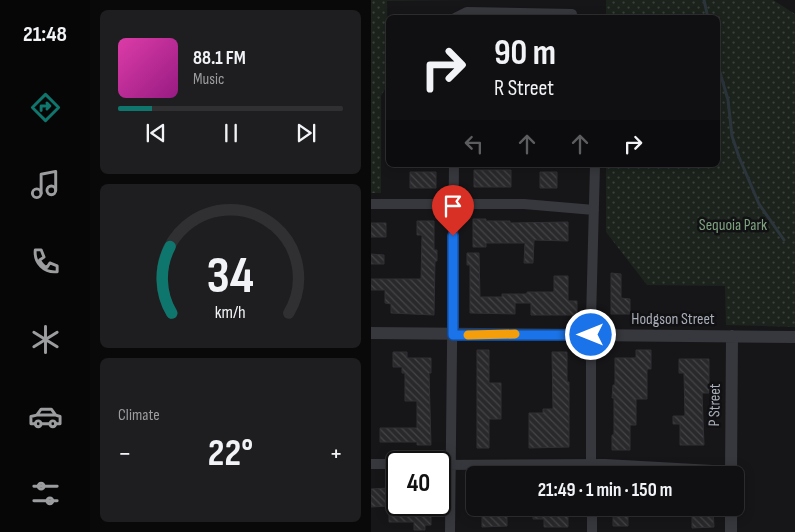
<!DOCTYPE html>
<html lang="en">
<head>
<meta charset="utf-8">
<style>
	:root { --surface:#101012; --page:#1e1e20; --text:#f1f3f6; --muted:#9c9d9f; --line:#303032; --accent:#0f766e }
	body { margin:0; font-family:"Sofia Sans Condensed",sans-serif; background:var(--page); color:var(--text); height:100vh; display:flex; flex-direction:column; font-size:19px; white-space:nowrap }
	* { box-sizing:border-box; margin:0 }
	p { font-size:16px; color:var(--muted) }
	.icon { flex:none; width:28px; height:28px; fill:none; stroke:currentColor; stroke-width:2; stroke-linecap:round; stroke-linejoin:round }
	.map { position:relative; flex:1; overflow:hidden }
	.panel { display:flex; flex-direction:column; gap:10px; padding:10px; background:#09090a; width:281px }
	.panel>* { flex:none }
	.banner { position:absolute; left:15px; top:15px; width:334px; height:152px; border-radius:8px; box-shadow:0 2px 12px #0003,0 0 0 1px var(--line); background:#101012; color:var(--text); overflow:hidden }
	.speed { position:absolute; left:15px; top:451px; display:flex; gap:10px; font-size:25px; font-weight:700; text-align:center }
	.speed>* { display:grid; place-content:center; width:65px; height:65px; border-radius:50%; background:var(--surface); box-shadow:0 2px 12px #0003,0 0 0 1px var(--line); line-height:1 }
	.speed .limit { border:2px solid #111; border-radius:8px; background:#fff; color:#111 }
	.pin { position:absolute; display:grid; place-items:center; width:42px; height:42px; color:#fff; margin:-51px -21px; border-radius:50% 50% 50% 0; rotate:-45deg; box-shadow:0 0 5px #0007 }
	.pin .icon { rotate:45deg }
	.me { position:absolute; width:55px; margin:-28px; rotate:270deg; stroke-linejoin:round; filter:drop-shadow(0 0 4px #0008) }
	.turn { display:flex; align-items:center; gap:18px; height:105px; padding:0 25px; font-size:22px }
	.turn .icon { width:65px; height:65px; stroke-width:2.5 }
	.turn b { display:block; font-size:35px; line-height:42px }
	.lanes { display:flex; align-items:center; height:48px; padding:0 25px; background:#0003; justify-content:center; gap:25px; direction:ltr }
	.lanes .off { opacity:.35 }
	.big { font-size:38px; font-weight:700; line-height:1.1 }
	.panel .widget { flex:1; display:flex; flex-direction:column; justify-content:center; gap:8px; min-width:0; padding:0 18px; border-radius:8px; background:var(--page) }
	.panel .dial { align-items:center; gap:0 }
	.dial svg { height:130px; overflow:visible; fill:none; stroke:var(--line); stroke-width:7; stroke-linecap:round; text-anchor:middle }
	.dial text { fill:var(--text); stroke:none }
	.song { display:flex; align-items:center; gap:15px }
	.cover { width:60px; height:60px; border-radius:8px; background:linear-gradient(135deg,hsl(320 70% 55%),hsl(310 70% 35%)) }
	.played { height:5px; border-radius:2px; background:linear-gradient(90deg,var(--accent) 15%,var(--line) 15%) }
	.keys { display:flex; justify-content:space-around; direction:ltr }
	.heat { display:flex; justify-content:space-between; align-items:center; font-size:28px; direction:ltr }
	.trip { position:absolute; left:95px; top:466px; width:278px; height:50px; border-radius:8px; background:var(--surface); box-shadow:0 2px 12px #0003,0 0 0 1px var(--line); font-weight:700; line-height:50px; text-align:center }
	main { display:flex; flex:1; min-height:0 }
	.dock { display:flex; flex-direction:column; width:90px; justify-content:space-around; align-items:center; background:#060607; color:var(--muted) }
	.dock .icon { width:35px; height:35px }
	.dock .on { color:var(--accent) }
	.dock b { font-size:22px; color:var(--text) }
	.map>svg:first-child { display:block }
</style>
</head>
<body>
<main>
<nav class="dock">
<b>21:48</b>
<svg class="icon on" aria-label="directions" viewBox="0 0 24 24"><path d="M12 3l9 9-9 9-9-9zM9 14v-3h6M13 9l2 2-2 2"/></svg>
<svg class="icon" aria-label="music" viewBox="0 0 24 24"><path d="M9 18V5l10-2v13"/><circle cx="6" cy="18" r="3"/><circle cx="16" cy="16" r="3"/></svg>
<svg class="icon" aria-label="phone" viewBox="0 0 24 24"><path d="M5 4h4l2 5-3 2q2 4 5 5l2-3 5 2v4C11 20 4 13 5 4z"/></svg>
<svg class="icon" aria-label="climate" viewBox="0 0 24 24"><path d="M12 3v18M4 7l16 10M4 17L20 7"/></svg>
<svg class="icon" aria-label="car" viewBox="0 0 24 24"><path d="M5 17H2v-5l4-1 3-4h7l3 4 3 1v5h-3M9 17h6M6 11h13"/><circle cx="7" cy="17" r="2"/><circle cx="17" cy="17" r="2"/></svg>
<svg class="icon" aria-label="filters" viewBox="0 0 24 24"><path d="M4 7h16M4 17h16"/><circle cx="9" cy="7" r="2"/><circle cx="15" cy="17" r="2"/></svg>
</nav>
<section class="panel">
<div class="widget">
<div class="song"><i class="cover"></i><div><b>88.1 FM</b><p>Music</p></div></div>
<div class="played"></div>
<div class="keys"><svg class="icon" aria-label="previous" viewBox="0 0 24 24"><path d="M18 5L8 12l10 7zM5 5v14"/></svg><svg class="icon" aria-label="pause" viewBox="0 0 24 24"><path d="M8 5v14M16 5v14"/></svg><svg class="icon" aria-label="next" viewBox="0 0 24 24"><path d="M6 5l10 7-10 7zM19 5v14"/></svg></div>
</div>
<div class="widget dial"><svg viewBox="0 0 100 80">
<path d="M14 69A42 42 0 1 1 86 69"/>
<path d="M14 69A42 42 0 0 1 13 28" stroke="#0f766e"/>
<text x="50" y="56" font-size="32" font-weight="700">34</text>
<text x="50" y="72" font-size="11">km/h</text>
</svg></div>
<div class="widget"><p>Climate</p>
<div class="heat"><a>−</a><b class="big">22°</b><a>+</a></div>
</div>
</section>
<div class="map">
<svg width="424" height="532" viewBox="0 0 424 532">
	<defs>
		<pattern id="park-dots" width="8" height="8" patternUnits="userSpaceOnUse" patternTransform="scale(1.25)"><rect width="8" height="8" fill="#1c231d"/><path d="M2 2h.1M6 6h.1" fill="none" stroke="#3a403c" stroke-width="1.8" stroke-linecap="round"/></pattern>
		<pattern id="building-back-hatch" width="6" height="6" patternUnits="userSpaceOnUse" patternTransform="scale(1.25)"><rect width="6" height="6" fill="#29292c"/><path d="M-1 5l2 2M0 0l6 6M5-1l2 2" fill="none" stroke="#454548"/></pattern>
	</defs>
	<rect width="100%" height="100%" fill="#161618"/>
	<path fill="url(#park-dots)" d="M0 0H97L16 1 17 84 10 96V193H0Z
		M235 0H402L424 14V327L355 325 354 286 276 285 235 232V165H346V18L235 17Z"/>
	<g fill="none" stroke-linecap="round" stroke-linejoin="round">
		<path stroke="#2c353c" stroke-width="3" d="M333 0 337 18
			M346 62 357 100 361 136 368 157 388 204 413 240"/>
	</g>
	<path fill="url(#building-back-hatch)" stroke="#303034" d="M103 170H140V187H103Z
		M39 172H65V188H39Z
		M169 172H186V188H169Z
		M102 219H115V221H139V223L197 222V241L163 240 162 263H153L154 243H115V247H102Z
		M46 221H63V250H66V261H64L63 315 20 313V304L14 303V290H0V279H50L51 235H46Z
		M0 223H15V237H0Z
		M96 253H108L109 297H131V294H156V292H183V276H197V301H206V315H160V303H144V314L99 313V265H96Z
		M0 254 13 255V264H0Z
		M240 273 250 274V298L259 299V314H240Z
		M106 350H118V383H130V419H118V448H106Z
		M265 350H280V369H276V399H265V425H259V450H241V435H243V398H241L242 385H244V358H265Z
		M22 352H36V358H60V373H58L60 445H46V442H9V428H46V401H34V373H31V367H22Z
		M181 352H196V382H198V447L158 448V413H172V409H182Z
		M308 359H338V393H331L333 445H309V424H302V416H314L313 373H308Z
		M18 484H26V505H58L57 513H60V525H54V530H43V522H18V506L0 507V489L18 488Z
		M125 508H136V526L111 527V515L125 516Z
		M162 508H183V512H197V527H173V519H162Z
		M242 508H257V526H242Z
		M321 508H342L343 527 321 528Z"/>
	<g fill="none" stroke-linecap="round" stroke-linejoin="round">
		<path stroke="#37383d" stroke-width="10" d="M84 18 96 12 201 14
			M0 204H153L223 210
			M0 464H26
			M69 465 234 464 360 471
			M220 475V320L224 165
			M221 508V532
			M79 532 83 165"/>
		<path stroke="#37383d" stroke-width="12" d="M0 333 424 337
			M360 475 361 336
			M360 532V508"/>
	</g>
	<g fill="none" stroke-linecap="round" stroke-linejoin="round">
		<g stroke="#114b97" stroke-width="12">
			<path id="route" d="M82 236V335H220"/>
		</g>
		<use href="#route" stroke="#1a73e8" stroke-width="9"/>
		<path stroke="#f59e0b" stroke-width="9" d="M97 335 144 334"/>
	</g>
	<g text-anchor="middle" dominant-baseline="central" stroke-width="5" stroke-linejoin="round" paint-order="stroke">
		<g font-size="16" fill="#7fa381" stroke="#111113">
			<text x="362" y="225">Sequoia Park</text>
		</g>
		<g font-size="16" fill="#a8adb8" stroke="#111113">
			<text x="302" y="319">Hodgson Street</text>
			<text transform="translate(344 405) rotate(-89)">P Street</text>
		</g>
	</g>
</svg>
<div class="speed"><div class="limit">40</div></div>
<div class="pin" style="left:82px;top:236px;background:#d93025"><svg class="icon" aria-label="arrive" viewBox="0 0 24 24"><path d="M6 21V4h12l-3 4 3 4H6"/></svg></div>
<svg class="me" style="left:220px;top:335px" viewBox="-20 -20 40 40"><circle r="17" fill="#1a73e8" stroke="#fff" stroke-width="3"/><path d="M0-11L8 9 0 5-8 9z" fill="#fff"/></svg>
<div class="trip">21:49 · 1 min · 150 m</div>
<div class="banner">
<div class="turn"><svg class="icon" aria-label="right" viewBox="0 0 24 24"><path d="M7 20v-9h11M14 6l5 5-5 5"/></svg><div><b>90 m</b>R Street</div></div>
<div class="lanes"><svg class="icon off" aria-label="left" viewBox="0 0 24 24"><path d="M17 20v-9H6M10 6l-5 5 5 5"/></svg><svg class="icon off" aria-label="ahead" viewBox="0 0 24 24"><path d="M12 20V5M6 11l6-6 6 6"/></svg><svg class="icon off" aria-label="ahead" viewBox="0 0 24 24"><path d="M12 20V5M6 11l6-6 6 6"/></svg><svg class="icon" aria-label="right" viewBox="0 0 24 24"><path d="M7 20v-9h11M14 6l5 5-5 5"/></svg></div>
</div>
</div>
</main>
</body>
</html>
